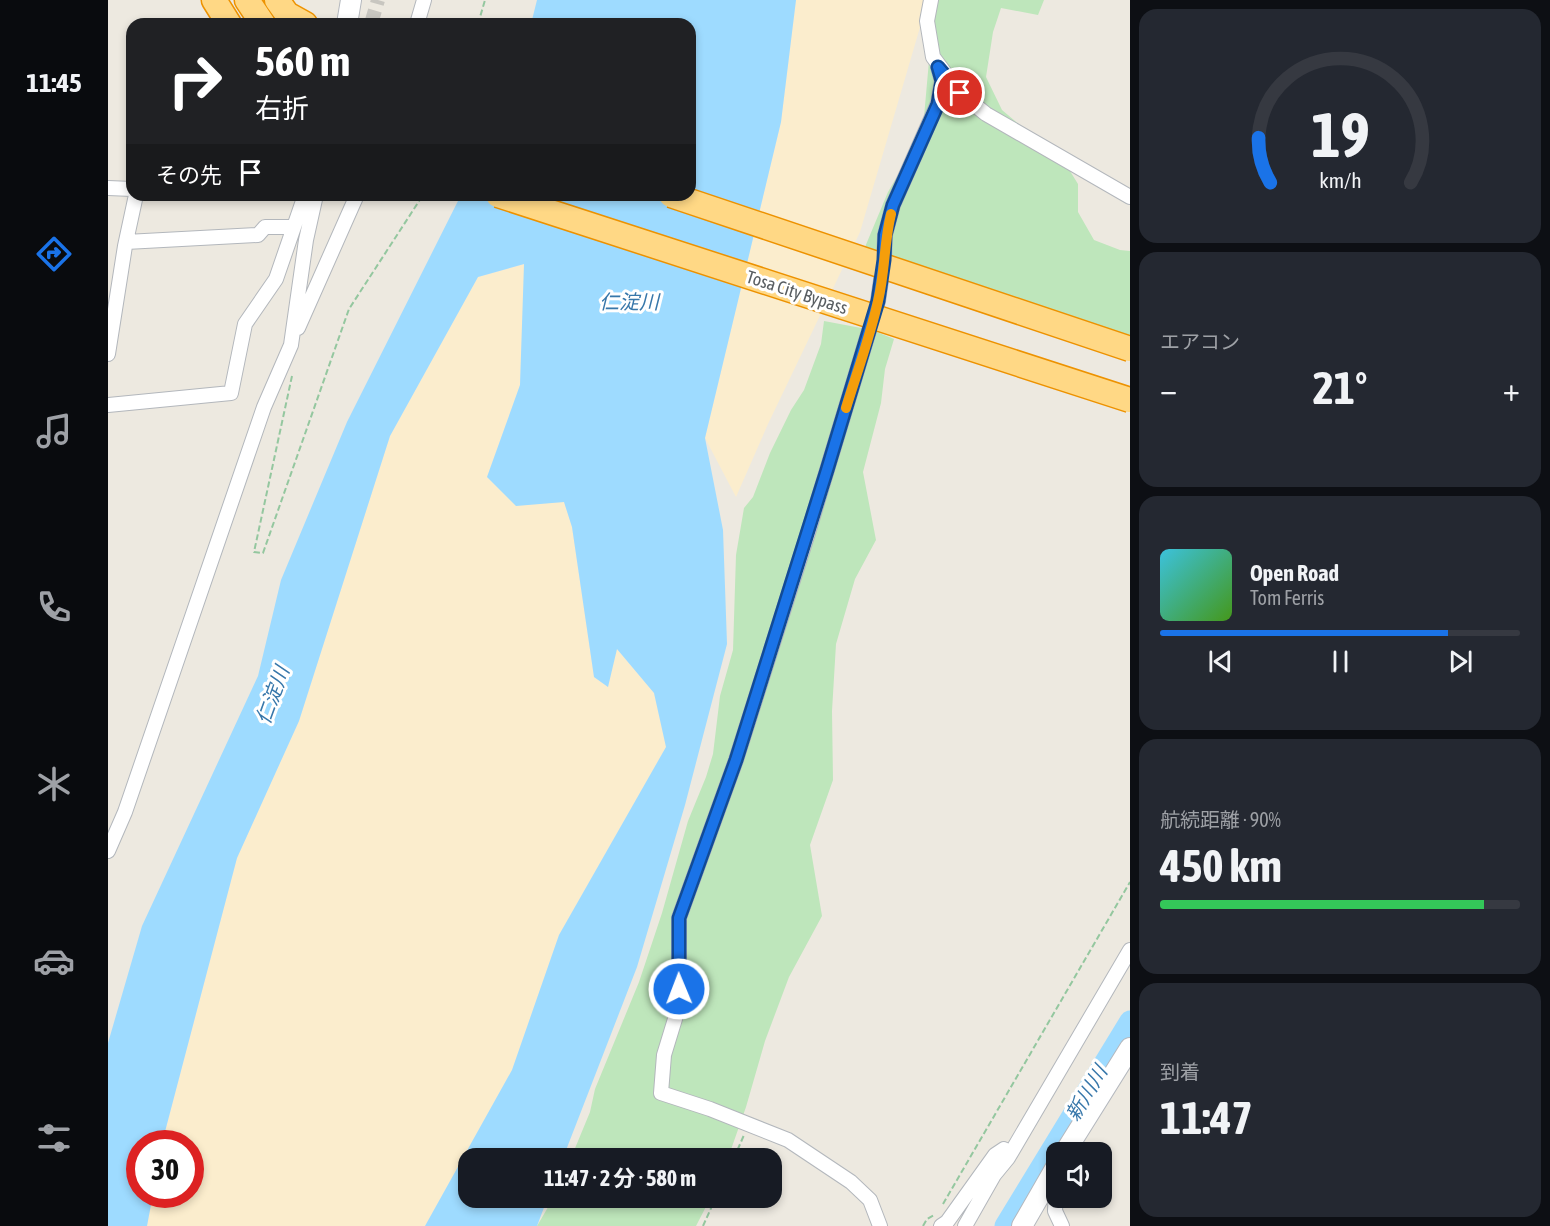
<!DOCTYPE html>
<html lang="ja">
<head>
<meta charset="utf-8">
<style>
	:root { --surface:#171b24; --page:#242831; --text:#f1f3f6; --muted:#9ea1a6; --line:#363941; --accent:#1a73e8 }
	body { margin:0; font-family:"Asap Condensed","Noto Sans JP",sans-serif; background:var(--page); color:var(--text); height:100vh; display:flex; flex-direction:column; font-size:22px; white-space:nowrap }
	* { box-sizing:border-box; margin:0 }
	p { font-size:20px; color:var(--muted) }
	.icon { flex:none; width:33px; height:33px; fill:none; stroke:currentColor; stroke-width:2; stroke-linecap:round; stroke-linejoin:round }
	.map { position:relative; flex:1; overflow:hidden }
	.side { display:flex; flex-direction:column; gap:9px; padding:9px; background:#0d0f14; width:420px }
	.side>* { flex:none }
	.guide { position:absolute; left:18px; top:18px; width:570px; height:183px; border-radius:18px; box-shadow:0 3px 9px #0003; background:#202124; color:#fff; overflow:hidden }
	.tools { position:absolute; left:938px; top:1142px; display:grid; gap:12px }
	.tools a { display:grid; place-items:center; width:66px; height:66px; border-radius:12px; background:var(--surface); box-shadow:0 3px 9px #0003; font-size:30px }
	.speed { position:absolute; left:18px; top:1130px; display:flex; gap:12px; font-size:30px; font-weight:700; text-align:center }
	.speed>* { display:grid; place-content:center; width:78px; height:78px; border-radius:50%; background:var(--surface); box-shadow:0 3px 9px #0003; line-height:1 }
	.speed .limit { border:9px solid #d22; background:#fff; color:#111 }
	.pin { position:absolute; display:grid; place-items:center; width:51px; height:51px; color:#fff; margin:-26px; border:3px solid #fff; border-radius:50%; box-shadow:0 2px 6px #0007 }
	.me { position:absolute; width:66px; margin:-33px; rotate:359deg; stroke-linejoin:round; filter:drop-shadow(0 0 4px #0008) }
	.turn { display:flex; align-items:center; gap:21px; height:126px; padding:0 30px; font-size:27px }
	.turn .icon { width:78px; height:78px; stroke-width:2.5 }
	.turn b { display:block; font-size:42px; line-height:51px }
	.then { display:flex; align-items:center; height:57px; padding:0 30px; background:#0003; gap:12px; font-size:22px }
	.big { font-size:45px; font-weight:700; line-height:1.1 }
	.side .widget { flex:1; display:flex; flex-direction:column; justify-content:center; gap:9px; min-width:0; padding:0 21px; border-radius:18px; background:var(--page) }
	.side .dial { align-items:center; gap:0 }
	.dial svg { height:156px; overflow:visible; fill:none; stroke:var(--line); stroke-width:7; stroke-linecap:round; text-anchor:middle }
	.dial text { fill:var(--text); stroke:none }
	.song { display:flex; align-items:center; gap:18px }
	.cover { width:72px; height:72px; border-radius:9px; background:linear-gradient(135deg,hsl(190 70% 55%),hsl(100 70% 35%)) }
	.played { height:6px; border-radius:3px; background:linear-gradient(90deg,var(--accent) 80%,var(--line) 80%) }
	.keys { display:flex; justify-content:space-around; direction:ltr }
	.heat { display:flex; justify-content:space-between; align-items:center; font-size:33px; direction:ltr }
	.charge { height:9px; border-radius:4px; background:linear-gradient(90deg,#34c759 90%,var(--line) 0) }
	.trip { position:absolute; left:350px; top:1148px; width:324px; height:60px; border-radius:18px; background:var(--surface); box-shadow:0 3px 9px #0003; font-weight:700; line-height:60px; text-align:center }
	main { display:flex; flex:1; min-height:0 }
	.menu { display:flex; flex-direction:column; width:108px; justify-content:space-around; align-items:center; background:#090b0e; color:var(--muted) }
	.menu .icon { width:42px; height:42px }
	.menu .active { color:var(--accent) }
	.menu b { font-size:27px; color:var(--text) }
	.map>svg:first-child { display:block }
</style>
</head>
<body>
<main>
<nav class="menu">
<b>11:45</b>
<svg class="icon active" aria-label="directions" viewBox="0 0 24 24"><path d="M12 3l9 9-9 9-9-9zM9 14v-3h6M13 9l2 2-2 2"/></svg>
<svg class="icon" aria-label="music" viewBox="0 0 24 24"><path d="M9 18V5l10-2v13"/><circle cx="6" cy="18" r="3"/><circle cx="16" cy="16" r="3"/></svg>
<svg class="icon" aria-label="phone" viewBox="0 0 24 24"><path d="M5 4h4l2 5-3 2q2 4 5 5l2-3 5 2v4C11 20 4 13 5 4z"/></svg>
<svg class="icon" aria-label="climate" viewBox="0 0 24 24"><path d="M12 3v18M4 7l16 10M4 17L20 7"/></svg>
<svg class="icon" aria-label="car" viewBox="0 0 24 24"><path d="M5 17H2v-5l4-1 3-4h7l3 4 3 1v5h-3M9 17h6M6 11h13"/><circle cx="7" cy="17" r="2"/><circle cx="17" cy="17" r="2"/></svg>
<svg class="icon" aria-label="filters" viewBox="0 0 24 24"><path d="M4 7h16M4 17h16"/><circle cx="9" cy="7" r="2"/><circle cx="15" cy="17" r="2"/></svg>
</nav>
<div class="map">
<svg width="1022" height="1226" viewBox="0 0 1022 1226">
	<rect width="100%" height="100%" fill="#ede9e0"/>
	<path fill="#bee6bb" d="M830 0H936L930 15 893 8 885 32 878 77 894 110 957 163 970 184V212L986 240 1012 250 1022 251V339L757 247 780 192 802 154 816 117 823 38Z
		M716 321 764 330 786 339 777 369 773 403 755 472 768 540 747 579 728 644 724 711 725 780 702 845 714 916 681 977 657 1041 638 1107 620 1158H463L482 1112 487 1089 531 982 554 913 580 821 598 777 605 754 612 696 625 650 628 555 636 508 645 497 662 453 683 410 696 390 713 344Z
		M446 1197H603L588 1226H429Z"/>
	<path fill="#fbedcd" d="M688 0H820L752 232 660 424 628 497 597 438 673 122Z
		M417 264 412 385 379 477 408 505 456 502 464 527 486 677 500 687 508 648 546 693 558 747 451 935 404 1070 317 1226H39L45 1194H82V1143H54L55 1140 129 858 191 721 282 436 370 277Z"/>
	<path fill="#9edbff" d="M429 0H688L673 122 597 438 615 530 619 644 577 805 529 967 455 1158H360V1197H440L429 1226H317L404 1070 451 935 558 747 546 693 509 649 500 687 486 677 464 527 456 502 408 506 379 477 412 385 416 264 370 277 282 436 191 721 129 858 54 1143H32V1194H45L39 1226H0V1043L34 926 150 676 173 580 239 422 353 195H582V24H423Z"/>
	<g fill="none" stroke-linecap="round" stroke-linejoin="round">
		<path stroke="#9edbff" stroke-width="21" d="M897 1226 1022 1021"/>
		<path stroke="#c8c6c0" stroke-width="14" stroke-dasharray="14 7" stroke-linecap="butt" d="M263 24 270 0"/>
		<g stroke="#b3b7bc" stroke-width="16">
			<path id="street" d="M823 0 819 21 825 57 852 93 878 114 1022 197
				M309 24 316 0
				M0 188 24 189
				M18 242 150 235 157 227H186
				M190 328 249 195
				M0 354 17 246 28 195
				M0 405 123 393 137 324 168 279 197 195
				M0 851 17 812 156 407 183 345 198 240 208 195
				M900 1158 1022 950
				M948 1191 947 1211 954 1226
				M772 1226 762 1200 743 1182 680 1140 602 1109 553 1093 556 1055 567 1019 571 989V918L628 760 700 533 770 301 776 260 777 235 785 205 830 103 834 81 830 67
				M833 1226 839 1222 887 1155 896 1149 900 1158 886 1175 857 1226"/>
		</g>
		<g stroke="#b4b8be" stroke-width="22">
			<path id="secondary" d="M239 24 243 0
				M957 1152 1022 1048
				M914 1226 948 1167"/>
		</g>
		<g stroke="#ed9200" stroke-width="27">
			<path id="highway" d="M106 0 121 24
				M139 0 155 24
				M169 0 179 14 197 24"/>
		</g>
		<path stroke="#94c79f" stroke-width="2" stroke-dasharray="6 3" stroke-linecap="butt" d="M370 24 377 0
			M184 376 146 552 155 553 241 309 315 195
			M626 1158 636 1135
			M835 1204 1022 882
			M595 1226 608 1197
			M815 1226 819 1219 826 1215"/>
		<use href="#street" stroke="#fff" stroke-width="14"/>
		<use href="#secondary" stroke="#fff" stroke-width="20"/>
		<use href="#highway" stroke="#ffd885" stroke-width="24"/>
		<g stroke="#ed9200" stroke-width="27" stroke-linecap="butt">
			<path id="highway-bridge" d="M390 195 1022 400
				M563 195 1022 349"/>
		</g>
		<use href="#highway-bridge" stroke="#ffd885" stroke-width="24"/>
	</g>
	<g fill="none" stroke-linecap="round" stroke-linejoin="round">
		<g stroke="#114b97" stroke-width="15">
			<path id="route" d="M571 989V918L628 760 719 470 770 301 776 260 777 235 785 205 830 104 834 81 830 67 852 93"/>
		</g>
		<use href="#route" stroke="#1a73e8" stroke-width="10"/>
		<path stroke="#f59e0b" stroke-width="10" d="M738 408C749 372 762 337 770 301 777 272 776 242 783 214"/>
	</g>
	<g text-anchor="middle" dominant-baseline="central" stroke-width="6" stroke-linejoin="round" paint-order="stroke">
		<g font-size="18" fill="#595e62" stroke="#fff">
			<text transform="translate(689 292) rotate(18)">Tosa City Bypass</text>
		</g>
		<g font-size="20" font-style="italic" fill="#3777aa" stroke="#fff">
			<text x="521" y="301">仁淀川</text>
			<text transform="translate(164 695) rotate(-70)">仁淀川</text>
			<text transform="translate(978 1093) rotate(-59)">新川川</text>
		</g>
	</g>
</svg>
<div class="tools">
<a><svg class="icon" aria-label="sound" viewBox="0 0 24 24"><path d="M4 9h4l5-4v14l-5-4H4zM17 9q2 3 0 6"/></svg></a>
</div>
<div class="speed"><div class="limit">30</div></div>
<div class="pin" style="left:852px;top:93px;background:#d93025"><svg class="icon" aria-label="arrive" viewBox="0 0 24 24"><path d="M6 21V4h12l-3 4 3 4H6"/></svg></div>
<svg class="me" style="left:571px;top:989px" viewBox="-20 -20 40 40"><circle r="17" fill="#1a73e8" stroke="#fff" stroke-width="3"/><path d="M0-11L8 9 0 5-8 9z" fill="#fff"/></svg>
<div class="trip">11:47 · 2 分 · 580 m</div>
<div class="guide">
<div class="turn"><svg class="icon" aria-label="right" viewBox="0 0 24 24"><path d="M7 20v-9h11M14 6l5 5-5 5"/></svg><div><b>560 m</b>右折</div></div>
<div class="then">その先<svg class="icon" aria-label="arrive" viewBox="0 0 24 24"><path d="M6 21V4h12l-3 4 3 4H6"/></svg></div>
</div>
</div>
<section class="side">
<div class="widget dial"><svg viewBox="0 0 100 80">
<path d="M14 69A42 42 0 1 1 86 69"/>
<path d="M14 69A42 42 0 0 1 8 46" stroke="#1a73e8"/>
<text x="50" y="56" font-size="32" font-weight="700">19</text>
<text x="50" y="72" font-size="11">km/h</text>
</svg></div>
<div class="widget"><p>エアコン</p>
<div class="heat"><a>−</a><b class="big">21°</b><a>+</a></div>
</div>
<div class="widget">
<div class="song"><i class="cover"></i><div><b>Open Road</b><p>Tom Ferris</p></div></div>
<div class="played"></div>
<div class="keys"><svg class="icon" aria-label="previous" viewBox="0 0 24 24"><path d="M18 5L8 12l10 7zM5 5v14"/></svg><svg class="icon" aria-label="pause" viewBox="0 0 24 24"><path d="M8 5v14M16 5v14"/></svg><svg class="icon" aria-label="next" viewBox="0 0 24 24"><path d="M6 5l10 7-10 7zM19 5v14"/></svg></div>
</div>
<div class="widget"><p>航続距離 · 90%</p><b class="big">450 km</b><div class="charge"></div></div>
<div class="widget"><p>到着</p><b class="big">11:47</b></div>
</section>
</main>
</body>
</html>
